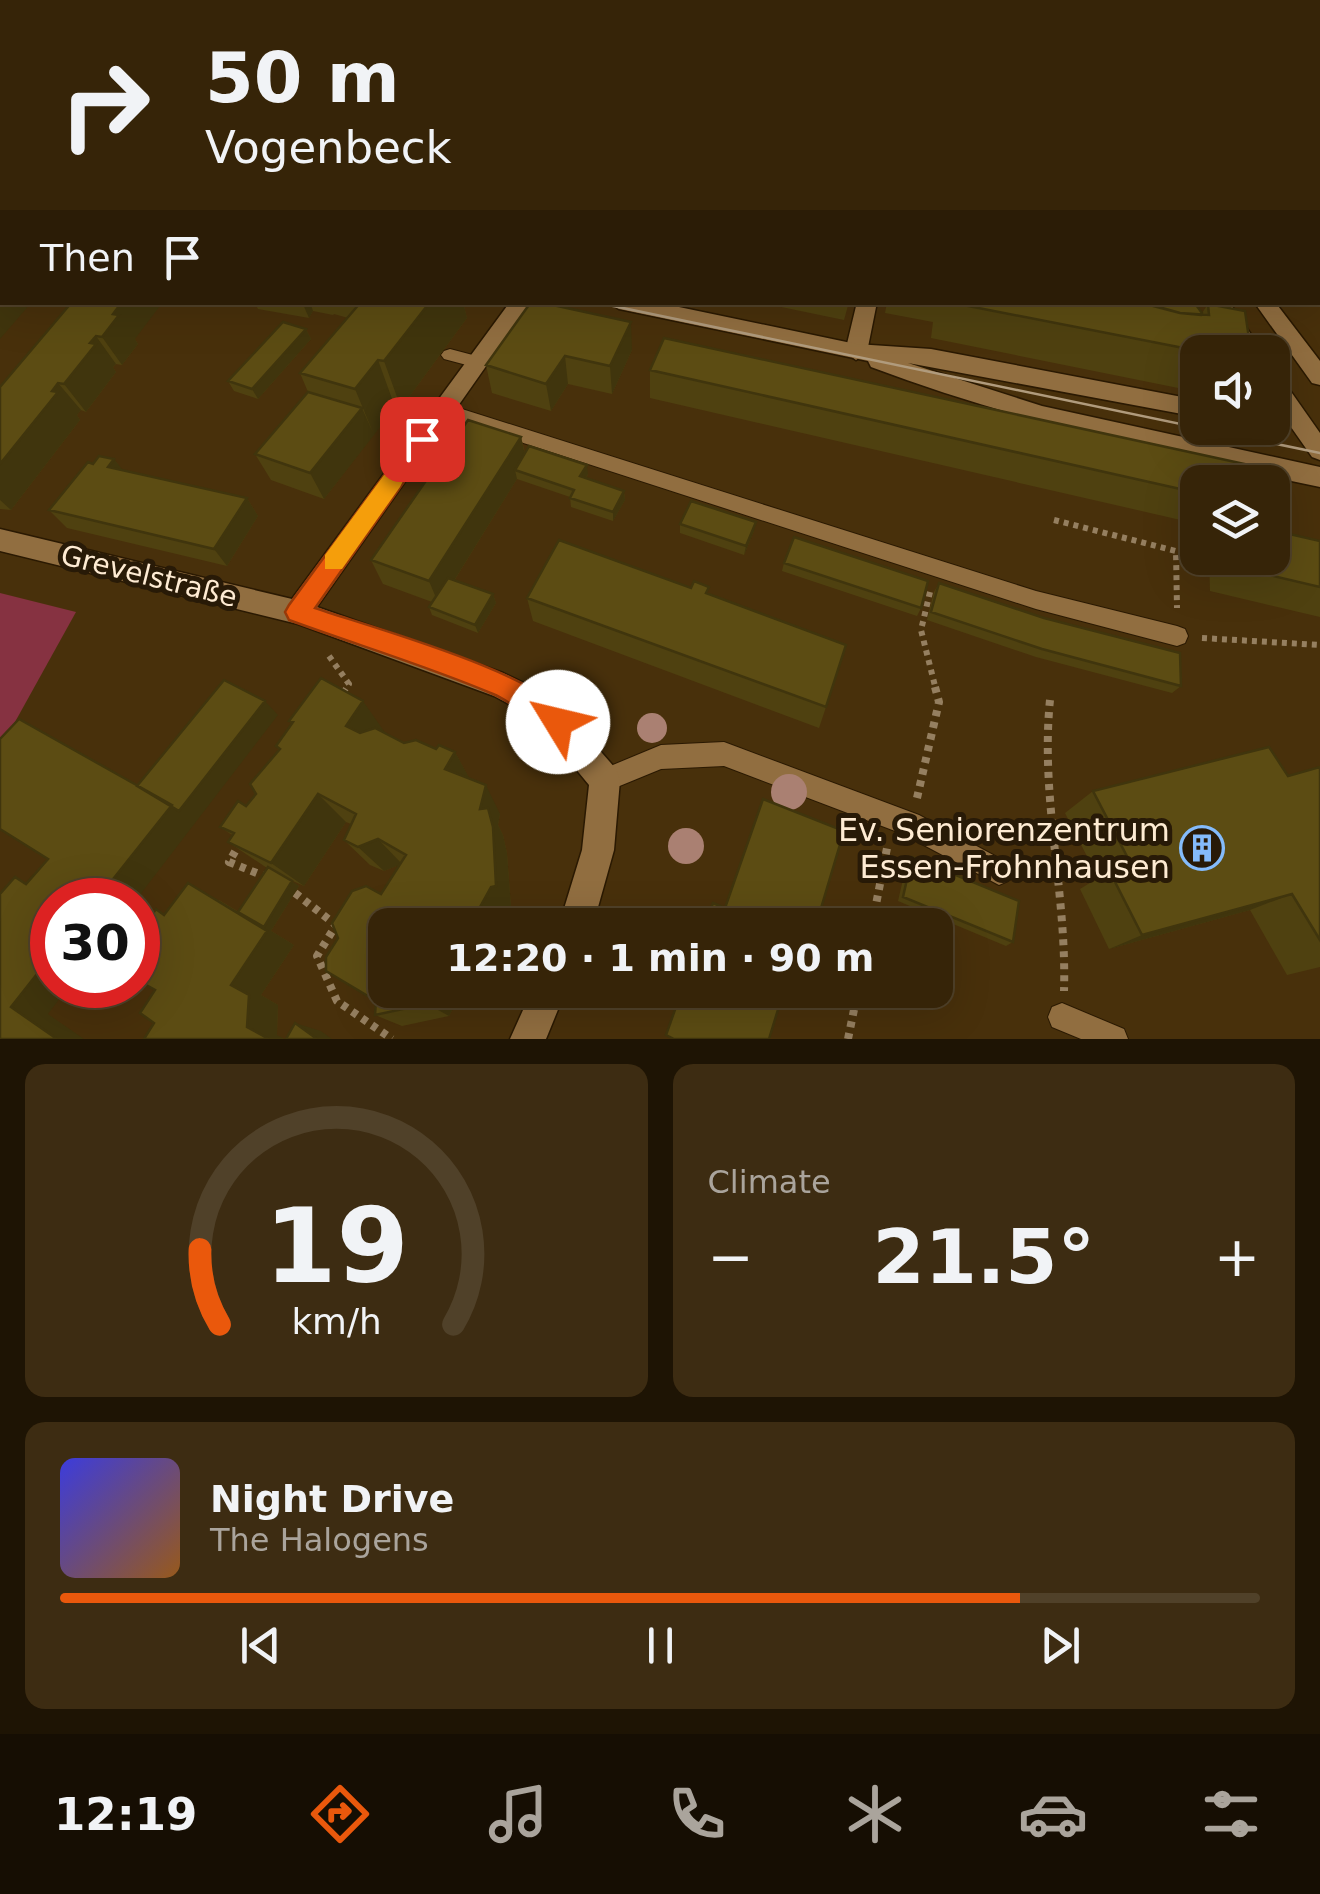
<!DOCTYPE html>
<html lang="en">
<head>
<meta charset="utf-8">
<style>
	:root { --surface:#362408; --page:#3d2c12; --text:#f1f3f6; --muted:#aaa49c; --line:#504129; --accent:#ea580c }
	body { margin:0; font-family:"DejaVu Sans",sans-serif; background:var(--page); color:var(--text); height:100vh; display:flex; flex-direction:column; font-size:38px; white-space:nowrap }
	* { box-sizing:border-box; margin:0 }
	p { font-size:32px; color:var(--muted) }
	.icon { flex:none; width:55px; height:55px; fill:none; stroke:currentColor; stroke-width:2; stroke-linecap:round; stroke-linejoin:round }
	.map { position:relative; height:1039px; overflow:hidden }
	.panel { display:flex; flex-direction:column; gap:25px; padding:25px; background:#1e1404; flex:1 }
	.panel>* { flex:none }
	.guide { position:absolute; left:0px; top:0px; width:1320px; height:305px; box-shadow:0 10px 40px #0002,0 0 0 2px var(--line); background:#362408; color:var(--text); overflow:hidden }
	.buttons { position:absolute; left:1180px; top:335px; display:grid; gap:20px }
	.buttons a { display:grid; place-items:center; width:110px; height:110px; border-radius:20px; background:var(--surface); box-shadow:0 10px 40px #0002,0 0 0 2px var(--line); font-size:50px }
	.speed { position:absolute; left:30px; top:878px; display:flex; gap:20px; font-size:50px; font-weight:700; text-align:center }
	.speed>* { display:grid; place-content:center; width:130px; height:130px; border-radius:50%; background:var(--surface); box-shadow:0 10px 40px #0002,0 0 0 2px var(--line); line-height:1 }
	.speed .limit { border:15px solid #d22; background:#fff; color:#111 }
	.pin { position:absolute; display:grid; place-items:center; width:85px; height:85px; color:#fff; margin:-42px; border-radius:20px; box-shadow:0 5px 15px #0006 }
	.me { position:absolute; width:110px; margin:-55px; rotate:306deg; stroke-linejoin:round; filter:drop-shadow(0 0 8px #0008) }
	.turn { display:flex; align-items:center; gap:35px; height:210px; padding:0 40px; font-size:45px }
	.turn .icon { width:130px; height:130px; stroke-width:2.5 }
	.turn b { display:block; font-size:70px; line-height:85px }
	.then { display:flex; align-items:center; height:95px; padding:0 40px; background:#0003; gap:20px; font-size:38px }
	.big { font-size:75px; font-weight:800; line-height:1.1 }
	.panel .card { flex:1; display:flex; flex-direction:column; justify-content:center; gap:15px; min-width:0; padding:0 35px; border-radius:20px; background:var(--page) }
	.panel .dial { align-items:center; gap:0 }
	.dial svg { height:260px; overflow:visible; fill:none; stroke:var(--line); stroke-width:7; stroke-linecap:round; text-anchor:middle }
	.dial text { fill:var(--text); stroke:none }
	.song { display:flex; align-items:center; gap:30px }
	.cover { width:120px; height:120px; border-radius:15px; background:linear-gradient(135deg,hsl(240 70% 55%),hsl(30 70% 35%)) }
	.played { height:10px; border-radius:5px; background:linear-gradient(90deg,var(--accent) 80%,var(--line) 80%) }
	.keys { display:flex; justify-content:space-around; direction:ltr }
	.heat { display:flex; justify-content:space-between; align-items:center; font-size:55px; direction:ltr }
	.panel .tiles { flex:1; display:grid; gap:25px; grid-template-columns:1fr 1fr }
	.card:last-child { grid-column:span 2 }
	.trip { position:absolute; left:368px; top:908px; width:585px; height:100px; border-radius:20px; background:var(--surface); box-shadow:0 10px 40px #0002,0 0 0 2px var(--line); font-weight:800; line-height:100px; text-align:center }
	.menu { display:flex; height:160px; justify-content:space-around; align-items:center; background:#160e03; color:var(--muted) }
	.menu .icon { width:70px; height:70px }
	.menu .selected { color:var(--accent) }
	.menu b { font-size:45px; color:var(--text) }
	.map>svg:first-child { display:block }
</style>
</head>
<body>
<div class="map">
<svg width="1320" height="1039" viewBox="0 0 1320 1039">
	<rect width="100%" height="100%" fill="#48300b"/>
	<path fill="#863241" d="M0 593 76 612 0 749Z"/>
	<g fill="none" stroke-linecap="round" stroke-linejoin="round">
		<g stroke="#2a1902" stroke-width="2">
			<path id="service" d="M450 349 484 358 487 362 478 368 444 359 441 355 444 351Z
				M443 403 1036 591 1177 626 1185 629 1188 636 1185 643 1177 646 1036 609 437 415 434 410 437 405Z
				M724 742 919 815 1008 863 1012 872 1008 881 999 885 903 834 724 766 661 769 605 792 596 788 593 780 596 772 661 745Z
				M1062 1003 1124 1029 1128 1039H1081L1052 1027 1048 1017 1052 1007Z"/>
		</g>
		<g stroke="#2a1902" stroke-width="3">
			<path id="minor" d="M763 0H777L778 2H764Z
				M510 302H531L317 607 503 673 553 697 616 769 620 780 614 850 593 925H559L582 850 589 785 533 717 494 696 298 624 0 551V529L292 599Z
				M857 302H877L867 352 856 360 845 352Z
				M532 990H566L546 1039H510Z"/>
		</g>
		<g stroke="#2a1902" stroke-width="3">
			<path id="secondary" d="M1015 0H1030L1031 2H1016Z
				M0 188 2 189V200H0Z
				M609 302H655L856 344 931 349 1198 400V417L908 363 1042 406 1320 467V487C1168 455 1017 422 871 367L868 361 619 309Z
				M1208 302H1229L1263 352H1241Z
				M1254 302H1275L1320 361V385L1312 383Z
				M1272 374 1280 376 1320 433V460L1312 457 1272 400Z"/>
		</g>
		<path stroke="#957f60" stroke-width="6" stroke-dasharray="5 5" stroke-linecap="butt" d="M1054 520 1176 551 1177 608
			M930 592 921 630 936 690
			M1202 638 1320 645
			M329 656 349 684 345 690"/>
		<path stroke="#957f60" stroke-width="8" stroke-dasharray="6 6" stroke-linecap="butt" d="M341 695 347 687
			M1050 700C1040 798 1067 893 1064 991
			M917 798 939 702 935 687
			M241 841 229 862 269 878
			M295 893 336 925 317 956 337 1001 392 1039
			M872 925 888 843
			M848 1039 858 990"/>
		<use href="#service" fill="#916e40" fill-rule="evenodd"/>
		<use href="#minor" fill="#916e40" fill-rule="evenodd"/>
		<use href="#secondary" fill="#916e40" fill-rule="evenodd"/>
		<path stroke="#b09b7d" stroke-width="2.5" d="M594 302 1320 453"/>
	</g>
	<g fill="#aa8072">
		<circle cx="652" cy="728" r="15"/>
		<circle cx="789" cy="792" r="18"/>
		<circle cx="686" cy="846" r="18"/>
	</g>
	<path fill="#4f4110" d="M0 0H275L271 2H2V78H0Z
		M709 0H761L762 2H709Z
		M788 0H849L850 2H789Z
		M934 0H1011L1013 2H935Z
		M1038 0H1169L1171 2H1040Z
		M1216 0H1238L1241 2H1215Z
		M1320 87V103L1318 101V91Z
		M0 99 2 100V176L0 175Z
		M1318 122 1320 126V242H1318Z
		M72 302 135 339 138 344 122 365 116 364 113 367 116 372 86 412 81 410 77 415 80 420 11 510 0 509V387Z
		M254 302H463L467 318 401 408 395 407 324 499 271 480 255 454 308 392 300 373 348 318 334 314 333 315 313 311 309 318 258 309Z
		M531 302 632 350 612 394 568 384 551 411 492 393 486 365Z
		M757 302H849L844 320Z
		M887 302H1194L1202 313 1208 304 1251 352H1198V392L931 338 933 322 885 313Z
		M306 329 311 339 258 399 234 391 228 381Z
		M650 370 1198 482V524L650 398Z
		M521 437 525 453 588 474 586 478 624 491 625 500 613 521 571 507 570 497 517 479 454 581 493 594 496 603 478 633 432 615 429 607 432 602 383 584 371 560Z
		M114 459 122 470 247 498 258 516 227 566 67 528 49 510 93 464Z
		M680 524 754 531 744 555 680 533Z
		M1320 541V617L1210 591 1209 558H1272Z
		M784 563 921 608 917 616 782 571Z
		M939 583 1181 686 1172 693 1036 657 927 620 934 592Z
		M709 594 826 707 819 728 533 621 527 598Z
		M289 721 386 733 404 743 455 752 469 778 500 814 498 825 503 835 507 853 511 907 505 909 385 990H463L449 1016 402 1026 375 1015 381 894 399 865 384 871 370 865 344 840 351 824 346 822 304 886 284 877 299 886 271 931 268 929 294 945 261 995 278 1005 277 1035 154 1023 155 957 165 914 219 900 239 912 267 868 228 842 232 835 220 827 246 806 256 794 280 750 276 746 292 724Z
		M1320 767V967L1287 975 1250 910 1109 949 1080 889 1098 878 1065 813 1093 791 1288 776Z
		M912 857 1013 942 1006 946 898 901 907 862Z"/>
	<path fill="#40350d" d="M240 0H275L271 2H241Z
		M328 0H364L362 2H323Z
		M518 0H533L532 2H517Z
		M2 299V302H32L0 339V301Z
		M122 302H163L135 339 138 344 122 365 102 337 113 314Z
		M302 302H310L313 311 309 318Z
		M430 302H463L467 318 401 408 384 361Z
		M631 322 632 350 612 394 610 366Z
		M306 329 311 339 258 399 252 389Z
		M96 336 116 364 113 367 116 372 86 412 64 384Z
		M565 356 568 384 551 411 546 384Z
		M378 360 395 407 374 435 355 389Z
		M58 383 81 410 77 415 80 420 11 510 0 500V464Z
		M362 408 374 435 324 499 310 473Z
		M521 437 527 464 515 470 517 479 439 605 429 581Z
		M114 459 129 478 108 467Z
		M587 465 588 474 582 485 580 476Z
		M624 491 625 500 613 521V512Z
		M247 498 258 516 227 566 214 549Z
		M756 522 754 531 744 555 746 546Z
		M493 594 496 603 478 633 475 625Z
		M265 701 278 715 136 900H88Z
		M363 701 386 734 371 758 346 726Z
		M455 752 472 783 445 769Z
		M486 785 500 814 498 825 503 835 507 853 511 907 505 909 497 925H470L491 887 480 809Z
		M318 794 346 822 304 886 271 863Z
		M378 839 402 864 384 871 358 847Z
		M292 881 299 886 271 931 268 929 294 945 261 995 278 1005 277 1035 285 1039H269L247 1027 231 985 188 883 264 927Z
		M1292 894 1250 910 1109 949 1142 935Z
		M52 955V985H70L48 1014 84 1039H57L11 1007Z
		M435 990H463L449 1016 427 1004Z
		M295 1023 321 1031 332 1039H317Z"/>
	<path fill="#5c4c13" stroke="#40350d" stroke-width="2.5" d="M0 0H69L70 2H2V7H0Z
		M285 0H328L323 2H281Z
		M476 0H518L517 2H472Z
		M568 0H606L605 2H565H570Z
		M726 0H761L762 2H727Z
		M804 0H849L850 2H805Z
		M967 0H1011L1013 2H968Z
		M1080 0H1169L1171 2H1082Z
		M2 28V48H0V29Z
		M0 106H2V140H0Z
		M1318 122 1320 126V202L1318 197Z
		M0 220 2 221V241L0 243Z
		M2 241V299L0 301V243Z
		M72 302H122L113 314 119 315 102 337 96 336 90 343 96 344 64 384 58 383 52 391 58 392 0 464V387Z
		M361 302H430L384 361 378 360 355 389 300 373Z
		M531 302H539L631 322 610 366 565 356 546 384 486 365Z
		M948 302H1138L1180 313 1209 315 1208 304 1245 311 1251 352H1204Z
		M1141 302H1194L1202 313 1201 315 1180 313Z
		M283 322 306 329 252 389 228 381Z
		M664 338 1263 468 1265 482H1198V493L650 370Z
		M308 392 362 408 310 473 255 454Z
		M468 420 521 437 429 581 371 560Z
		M529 446 587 465 580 476 624 491 613 512 570 498 574 490 515 470Z
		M99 456 114 459 108 467 247 498 214 549 49 510 88 462 93 464Z
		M691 501 756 522 746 546 680 524Z
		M1272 530 1320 541V587L1235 567 1234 558H1272Z
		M794 537 928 581 921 608 784 563Z
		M559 540 691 588 694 581 709 587 706 593 846 645 826 707 527 598Z
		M448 578 493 594 475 625 429 607Z
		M939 583 1044 618 1180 653 1181 686 1042 649 931 612Z
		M321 678 363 701 346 726 360 733 375 728 404 743 416 740 436 749 439 745 455 752 445 769 486 785 480 809 488 808 493 827 496 886 491 887 470 925H385V990H435L427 1004 375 1015 376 1001 326 971V957L338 938 332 923 352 891 366 886 381 894 406 855 378 839 358 847 344 840 356 814 318 794 271 863 228 842 234 833 220 827 238 801 246 806 256 794 250 784 280 749 276 746 293 722 289 721Z
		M224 680 265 701 179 811 137 786Z
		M19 719 172 805 102 893 97 889 88 900H52V955L11 1007 57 1039H0V894L15 877 26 884 48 859 0 829V739Z
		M1269 747 1288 776 1320 767V940L1292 894 1142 935 1110 872 1132 866 1093 791Z
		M763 799 844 831 816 925H764L725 908Z
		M912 857 1019 901 1013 942 903 897Z
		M268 867 292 881 264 927 238 912Z
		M188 883 267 931 231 985 249 995 247 1027 269 1039H144L154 1023 140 1013 155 990 139 981 155 957 138 946V934L156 909 164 915Z
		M713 903 764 925H705Z
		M682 990H784L769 1039H674L666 1035Z
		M295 1023 317 1039H286Z"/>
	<path fill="#ea580c" stroke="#983908" stroke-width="2.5" d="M422 431 430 433V445L315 608C367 626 551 676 571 722L567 731 558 735C539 728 517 704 493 694 427 666 357 645 289 620L285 612 289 605 415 433Z"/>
	<path fill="#f59e0b" d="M392 472 403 481 400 487 342 569H325V555L384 475Z"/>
	<defs>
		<g id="building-ring" transform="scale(2.25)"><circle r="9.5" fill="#281a07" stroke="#84bbfb" stroke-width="1.5"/><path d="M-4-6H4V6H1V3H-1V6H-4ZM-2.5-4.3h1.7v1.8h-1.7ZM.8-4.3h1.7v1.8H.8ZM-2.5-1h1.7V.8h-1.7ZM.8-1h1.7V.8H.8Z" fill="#84bbfb"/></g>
	</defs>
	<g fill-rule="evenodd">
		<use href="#building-ring" x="1202" y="848"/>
	</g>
	<g text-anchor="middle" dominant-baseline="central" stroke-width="10" stroke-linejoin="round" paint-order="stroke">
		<g font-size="28" fill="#feebd3" stroke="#281a07">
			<text transform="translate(149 576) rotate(14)">Grevelstraße</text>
		</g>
		<g font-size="32" fill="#feebd3" stroke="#281a07" text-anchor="end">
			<text x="1170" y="830">Ev. Seniorenzentrum<tspan x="1170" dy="37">Essen-Frohnhausen</tspan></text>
		</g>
	</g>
</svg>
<div class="buttons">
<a><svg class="icon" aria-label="sound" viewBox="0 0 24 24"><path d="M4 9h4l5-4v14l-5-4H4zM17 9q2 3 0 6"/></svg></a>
<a><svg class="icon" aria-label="layers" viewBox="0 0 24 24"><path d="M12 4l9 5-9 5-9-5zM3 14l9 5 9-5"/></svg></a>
</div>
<div class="speed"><div class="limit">30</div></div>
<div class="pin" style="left:422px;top:439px;background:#d93025"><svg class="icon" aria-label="arrive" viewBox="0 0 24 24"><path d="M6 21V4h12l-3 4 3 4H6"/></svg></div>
<svg class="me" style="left:558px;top:722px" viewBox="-20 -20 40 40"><circle r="19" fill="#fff"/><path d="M0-13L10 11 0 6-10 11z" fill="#ea580c"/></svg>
<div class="trip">12:20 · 1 min · 90 m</div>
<div class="guide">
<div class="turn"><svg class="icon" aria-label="right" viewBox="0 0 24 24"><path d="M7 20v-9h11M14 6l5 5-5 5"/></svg><div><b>50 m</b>Vogenbeck</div></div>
<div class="then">Then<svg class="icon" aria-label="arrive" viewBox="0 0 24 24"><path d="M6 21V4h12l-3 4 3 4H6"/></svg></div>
</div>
</div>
<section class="panel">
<div class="tiles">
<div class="card dial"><svg viewBox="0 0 100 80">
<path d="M14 69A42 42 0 1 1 86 69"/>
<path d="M14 69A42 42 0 0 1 8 46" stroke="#ea580c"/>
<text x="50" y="56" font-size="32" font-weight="700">19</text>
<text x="50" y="72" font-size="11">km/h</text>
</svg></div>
<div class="card"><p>Climate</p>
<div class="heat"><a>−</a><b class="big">21.5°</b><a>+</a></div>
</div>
<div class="card">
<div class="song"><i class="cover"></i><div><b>Night Drive</b><p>The Halogens</p></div></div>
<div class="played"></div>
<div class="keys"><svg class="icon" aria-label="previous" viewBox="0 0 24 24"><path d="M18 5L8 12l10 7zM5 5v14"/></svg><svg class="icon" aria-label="pause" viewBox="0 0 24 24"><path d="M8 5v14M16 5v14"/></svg><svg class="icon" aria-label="next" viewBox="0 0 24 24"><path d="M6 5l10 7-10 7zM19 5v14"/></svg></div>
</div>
</div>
</section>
<nav class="menu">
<b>12:19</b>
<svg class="icon selected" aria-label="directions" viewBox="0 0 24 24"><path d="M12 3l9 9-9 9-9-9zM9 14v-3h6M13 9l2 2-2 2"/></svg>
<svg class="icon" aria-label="music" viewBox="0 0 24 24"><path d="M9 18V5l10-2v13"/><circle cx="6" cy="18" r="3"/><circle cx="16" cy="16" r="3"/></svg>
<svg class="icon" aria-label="phone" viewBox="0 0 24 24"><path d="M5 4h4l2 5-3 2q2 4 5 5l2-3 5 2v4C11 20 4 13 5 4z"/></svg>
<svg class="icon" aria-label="climate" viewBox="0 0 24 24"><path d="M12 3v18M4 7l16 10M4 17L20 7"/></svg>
<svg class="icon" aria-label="car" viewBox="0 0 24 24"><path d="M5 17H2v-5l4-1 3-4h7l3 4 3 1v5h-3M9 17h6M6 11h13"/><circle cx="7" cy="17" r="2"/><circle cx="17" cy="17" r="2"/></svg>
<svg class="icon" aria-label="filters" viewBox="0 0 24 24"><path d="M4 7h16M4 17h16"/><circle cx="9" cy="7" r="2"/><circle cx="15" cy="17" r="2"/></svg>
</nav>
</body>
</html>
